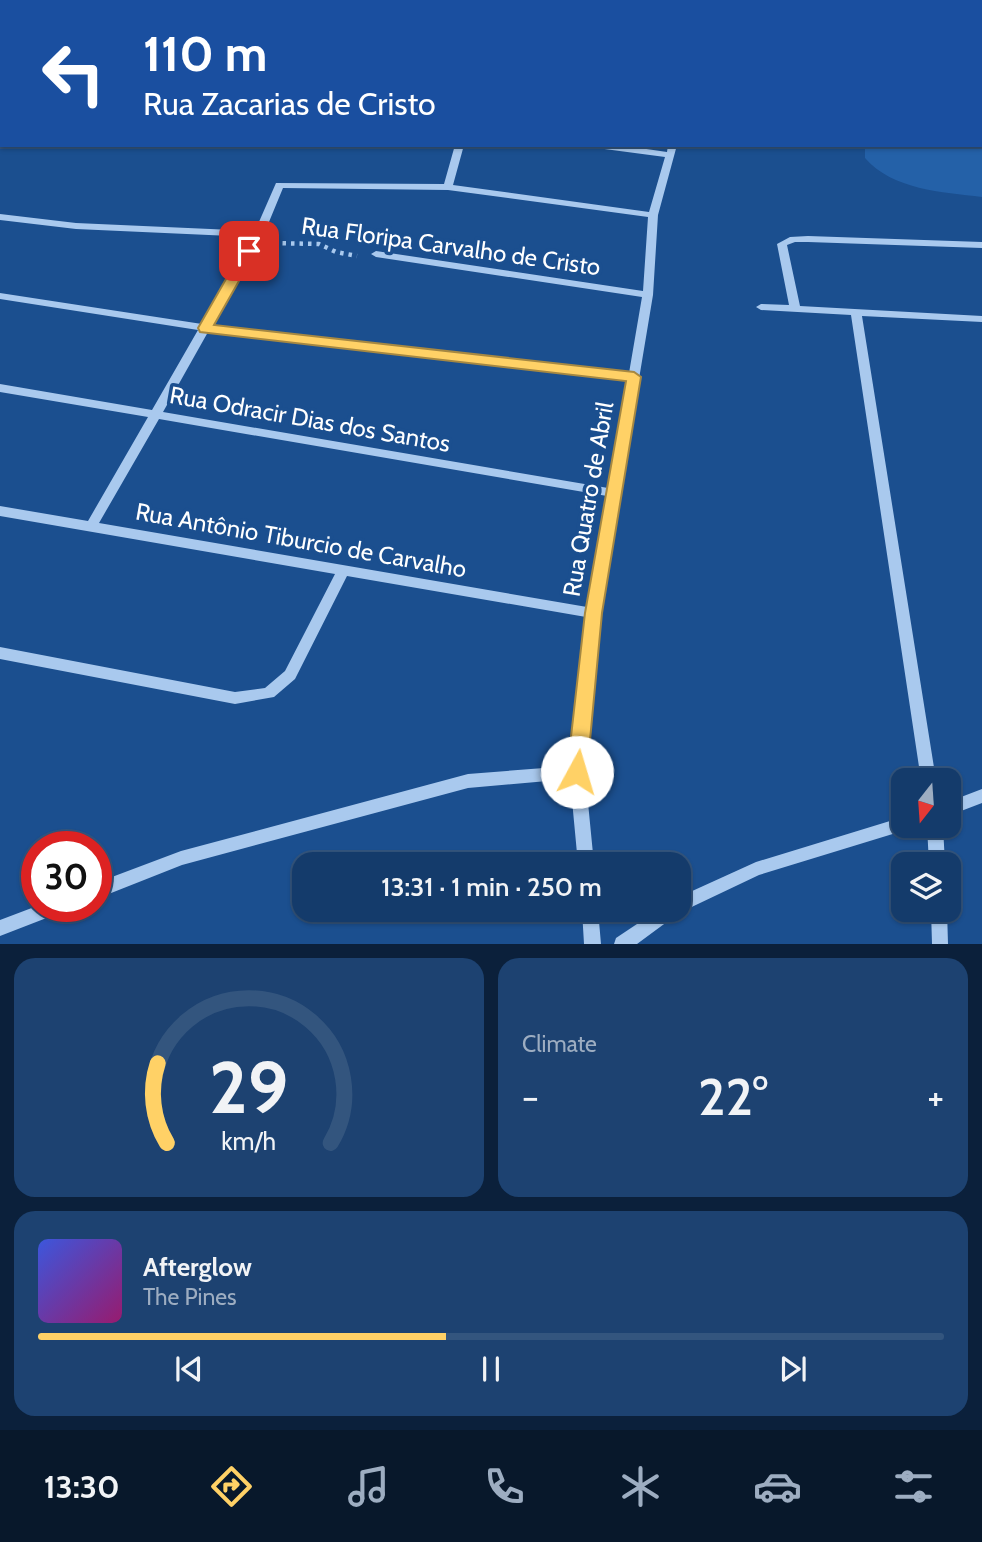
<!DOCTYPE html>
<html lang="en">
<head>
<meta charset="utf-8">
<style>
	:root { --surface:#143b6b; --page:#1d4271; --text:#f1f3f6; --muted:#9dadc1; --line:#33557e; --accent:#ffd166 }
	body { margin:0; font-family:Cabin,sans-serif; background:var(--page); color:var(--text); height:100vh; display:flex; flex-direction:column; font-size:26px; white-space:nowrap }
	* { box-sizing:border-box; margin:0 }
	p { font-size:23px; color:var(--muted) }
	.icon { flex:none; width:38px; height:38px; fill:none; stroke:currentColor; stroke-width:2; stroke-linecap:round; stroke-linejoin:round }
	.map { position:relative; height:944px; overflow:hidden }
	.side { display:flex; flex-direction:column; gap:14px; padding:14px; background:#0b203b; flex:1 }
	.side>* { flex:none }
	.banner { position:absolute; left:0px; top:0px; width:984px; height:147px; box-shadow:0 2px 5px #0004,0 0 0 2px var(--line); background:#1a4fa0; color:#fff; overflow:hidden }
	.needle { width:46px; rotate:197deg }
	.buttons { position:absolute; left:891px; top:768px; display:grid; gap:14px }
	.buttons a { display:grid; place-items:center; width:70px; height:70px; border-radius:14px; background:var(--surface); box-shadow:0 2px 5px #0004,0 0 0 2px var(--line); font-size:35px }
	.speed { position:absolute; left:21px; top:831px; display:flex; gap:14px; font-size:35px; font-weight:700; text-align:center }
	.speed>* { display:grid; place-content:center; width:91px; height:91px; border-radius:50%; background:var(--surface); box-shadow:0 2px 5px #0004,0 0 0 2px var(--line); line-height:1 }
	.speed .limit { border:10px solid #d22; background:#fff; color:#111 }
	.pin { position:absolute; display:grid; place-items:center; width:60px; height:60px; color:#fff; margin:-30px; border-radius:14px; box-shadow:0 4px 10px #0006 }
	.me { position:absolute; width:77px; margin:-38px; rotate:6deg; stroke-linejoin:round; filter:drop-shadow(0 0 5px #0008) }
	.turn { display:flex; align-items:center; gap:24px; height:147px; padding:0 28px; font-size:32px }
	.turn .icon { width:91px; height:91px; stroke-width:2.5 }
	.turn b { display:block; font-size:49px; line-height:60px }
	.big { font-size:52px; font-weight:600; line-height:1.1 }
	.side .tile { flex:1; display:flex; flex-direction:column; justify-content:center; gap:10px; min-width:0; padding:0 24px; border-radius:21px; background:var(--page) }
	.side .dial { align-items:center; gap:0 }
	.dial svg { height:182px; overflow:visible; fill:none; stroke:var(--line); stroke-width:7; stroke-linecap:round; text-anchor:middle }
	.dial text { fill:var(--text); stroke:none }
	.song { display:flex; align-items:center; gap:21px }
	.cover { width:84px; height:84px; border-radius:10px; background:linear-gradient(135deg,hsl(230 70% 55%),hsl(320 70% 35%)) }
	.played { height:7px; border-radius:4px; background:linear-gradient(90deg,var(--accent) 45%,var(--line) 45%) }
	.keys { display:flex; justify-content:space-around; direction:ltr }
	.heat { display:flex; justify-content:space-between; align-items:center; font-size:38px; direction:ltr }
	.side .tiles { flex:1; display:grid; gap:14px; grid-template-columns:1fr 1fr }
	.tile:last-child { grid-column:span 2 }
	.trip { position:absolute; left:292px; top:852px; width:399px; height:70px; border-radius:21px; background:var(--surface); box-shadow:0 2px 5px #0004,0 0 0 2px var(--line); font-weight:600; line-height:70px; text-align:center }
	.menu { display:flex; height:112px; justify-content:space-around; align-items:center; background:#08182b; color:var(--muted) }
	.menu .icon { width:49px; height:49px }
	.menu .on { color:var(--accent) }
	.menu b { font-size:32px; color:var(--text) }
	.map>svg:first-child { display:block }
</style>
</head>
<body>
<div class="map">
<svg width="982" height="944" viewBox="0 0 982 944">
	<rect width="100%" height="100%" fill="#1b4f8f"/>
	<path fill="#2461a8" d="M982 125V197C942 192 893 190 865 158V145H982Z"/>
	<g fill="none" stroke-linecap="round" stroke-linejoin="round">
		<path stroke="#a9c9ee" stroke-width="4.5" stroke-dasharray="3.5 5" stroke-linecap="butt" d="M274 243 319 244 336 252 357 256"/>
		<path fill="#a9c9ee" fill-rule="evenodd" d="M378 0H386L385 2H377Z
			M552 0H560L550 2Z
			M590 0 607 2H592Z
			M920 0H928L927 2H919Z
			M0 70H2V74H0Z
			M455 145H464L453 185 649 212 665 157 597 148 593 145H619L667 152 668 145H677L658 215 653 295 600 613 585 772 594 864H578L570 779 468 788 182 865 96 899V883L181 851 468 774 570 766 586 617 347 576 295 679 274 697 235 704 0 659V647L235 692 265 688 285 671 335 574 0 516V506L88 521 148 417 0 392V384L152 410 198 330 0 299V293L202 324 253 237 76 229 0 220V214L76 223 255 231 276 183 444 184ZM283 188 448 190 648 217 643 291 376 251 371 254 376 257 642 297 629 373 212 325 264 234ZM208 332 628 380 608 488 163 412ZM159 419 607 496 587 607 99 523Z
			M808 236 982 242V248L808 242H795L787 245 800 306 982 316V322L862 316 936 780H921L851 315 761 310 756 307 761 304 789 305 777 244 790 237Z
			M982 789V803L948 816V802Z
			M903 817V826H910L909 829 759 875 679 913 637 944H614L616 938 658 910H679V897L756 862Z
			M927 826H943L945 864H929Z
			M37 906H64L62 912 0 936V920Z
			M582 910H598L601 944H584Z
			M931 910H947L948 944H932Z"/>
	</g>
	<path fill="#ffd166" stroke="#a68842" stroke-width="2" d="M249 247 256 251 214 325 634 372 641 377 602 613 587 772 584 778 577 780 570 778 567 772 585 613 626 381 200 332 198 328 242 251Z"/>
	<g text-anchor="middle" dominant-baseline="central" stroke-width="7" stroke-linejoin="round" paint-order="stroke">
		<g font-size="24" fill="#fff" stroke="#1b4f8f">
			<text transform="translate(451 246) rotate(8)">Rua Floripa Carvalho de Cristo</text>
			<text transform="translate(310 419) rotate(10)">Rua Odracir Dias dos Santos</text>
			<text transform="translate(588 499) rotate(-80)">Rua Quatro de Abril</text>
			<text transform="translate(301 540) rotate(10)">Rua Antônio Tiburcio de Carvalho</text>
		</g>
	</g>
</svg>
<div class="buttons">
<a><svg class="needle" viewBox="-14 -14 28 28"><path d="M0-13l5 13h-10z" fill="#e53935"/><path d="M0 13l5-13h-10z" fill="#9dadc1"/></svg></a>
<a><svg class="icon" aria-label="layers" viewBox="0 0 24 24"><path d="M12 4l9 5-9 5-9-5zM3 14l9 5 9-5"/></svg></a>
</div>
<div class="speed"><div class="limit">30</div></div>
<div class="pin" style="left:249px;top:251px;background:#d93025"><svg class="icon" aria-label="arrive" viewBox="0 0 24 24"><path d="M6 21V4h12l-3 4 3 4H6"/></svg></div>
<svg class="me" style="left:577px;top:772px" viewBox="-20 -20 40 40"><circle r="19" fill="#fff"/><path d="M0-13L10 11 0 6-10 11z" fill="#ffd166"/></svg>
<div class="trip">13:31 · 1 min · 250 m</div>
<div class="banner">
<div class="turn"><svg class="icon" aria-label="left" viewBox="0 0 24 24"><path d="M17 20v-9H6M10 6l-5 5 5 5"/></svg><div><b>110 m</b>Rua Zacarias de Cristo</div></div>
</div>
</div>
<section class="side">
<div class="tiles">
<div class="tile dial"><svg viewBox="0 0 100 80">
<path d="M14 69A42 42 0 1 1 86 69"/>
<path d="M14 69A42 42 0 0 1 10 34" stroke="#ffd166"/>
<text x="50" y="56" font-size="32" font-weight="700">29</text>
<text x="50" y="72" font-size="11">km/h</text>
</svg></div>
<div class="tile"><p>Climate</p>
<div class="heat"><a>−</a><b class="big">22°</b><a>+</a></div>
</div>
<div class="tile">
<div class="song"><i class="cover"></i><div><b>Afterglow</b><p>The Pines</p></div></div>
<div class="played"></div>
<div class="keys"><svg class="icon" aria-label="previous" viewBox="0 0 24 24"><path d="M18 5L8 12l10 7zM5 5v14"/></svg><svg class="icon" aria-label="pause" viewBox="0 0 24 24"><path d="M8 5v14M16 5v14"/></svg><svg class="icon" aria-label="next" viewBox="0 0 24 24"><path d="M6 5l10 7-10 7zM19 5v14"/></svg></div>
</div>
</div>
</section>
<nav class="menu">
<b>13:30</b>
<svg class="icon on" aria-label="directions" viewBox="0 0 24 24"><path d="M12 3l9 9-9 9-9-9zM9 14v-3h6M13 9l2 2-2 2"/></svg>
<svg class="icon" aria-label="music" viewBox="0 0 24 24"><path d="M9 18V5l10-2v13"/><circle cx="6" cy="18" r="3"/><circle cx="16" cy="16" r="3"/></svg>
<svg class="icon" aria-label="phone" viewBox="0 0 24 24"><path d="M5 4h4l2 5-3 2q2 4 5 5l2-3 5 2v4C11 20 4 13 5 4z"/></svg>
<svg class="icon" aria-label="climate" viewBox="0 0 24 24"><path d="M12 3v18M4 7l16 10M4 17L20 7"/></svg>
<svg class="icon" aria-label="car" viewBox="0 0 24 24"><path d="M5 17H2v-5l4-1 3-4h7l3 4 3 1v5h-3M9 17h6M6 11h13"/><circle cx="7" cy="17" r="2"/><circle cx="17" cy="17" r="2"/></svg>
<svg class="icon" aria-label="filters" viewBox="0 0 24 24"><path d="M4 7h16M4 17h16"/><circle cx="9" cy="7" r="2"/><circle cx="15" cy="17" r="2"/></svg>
</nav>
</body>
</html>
